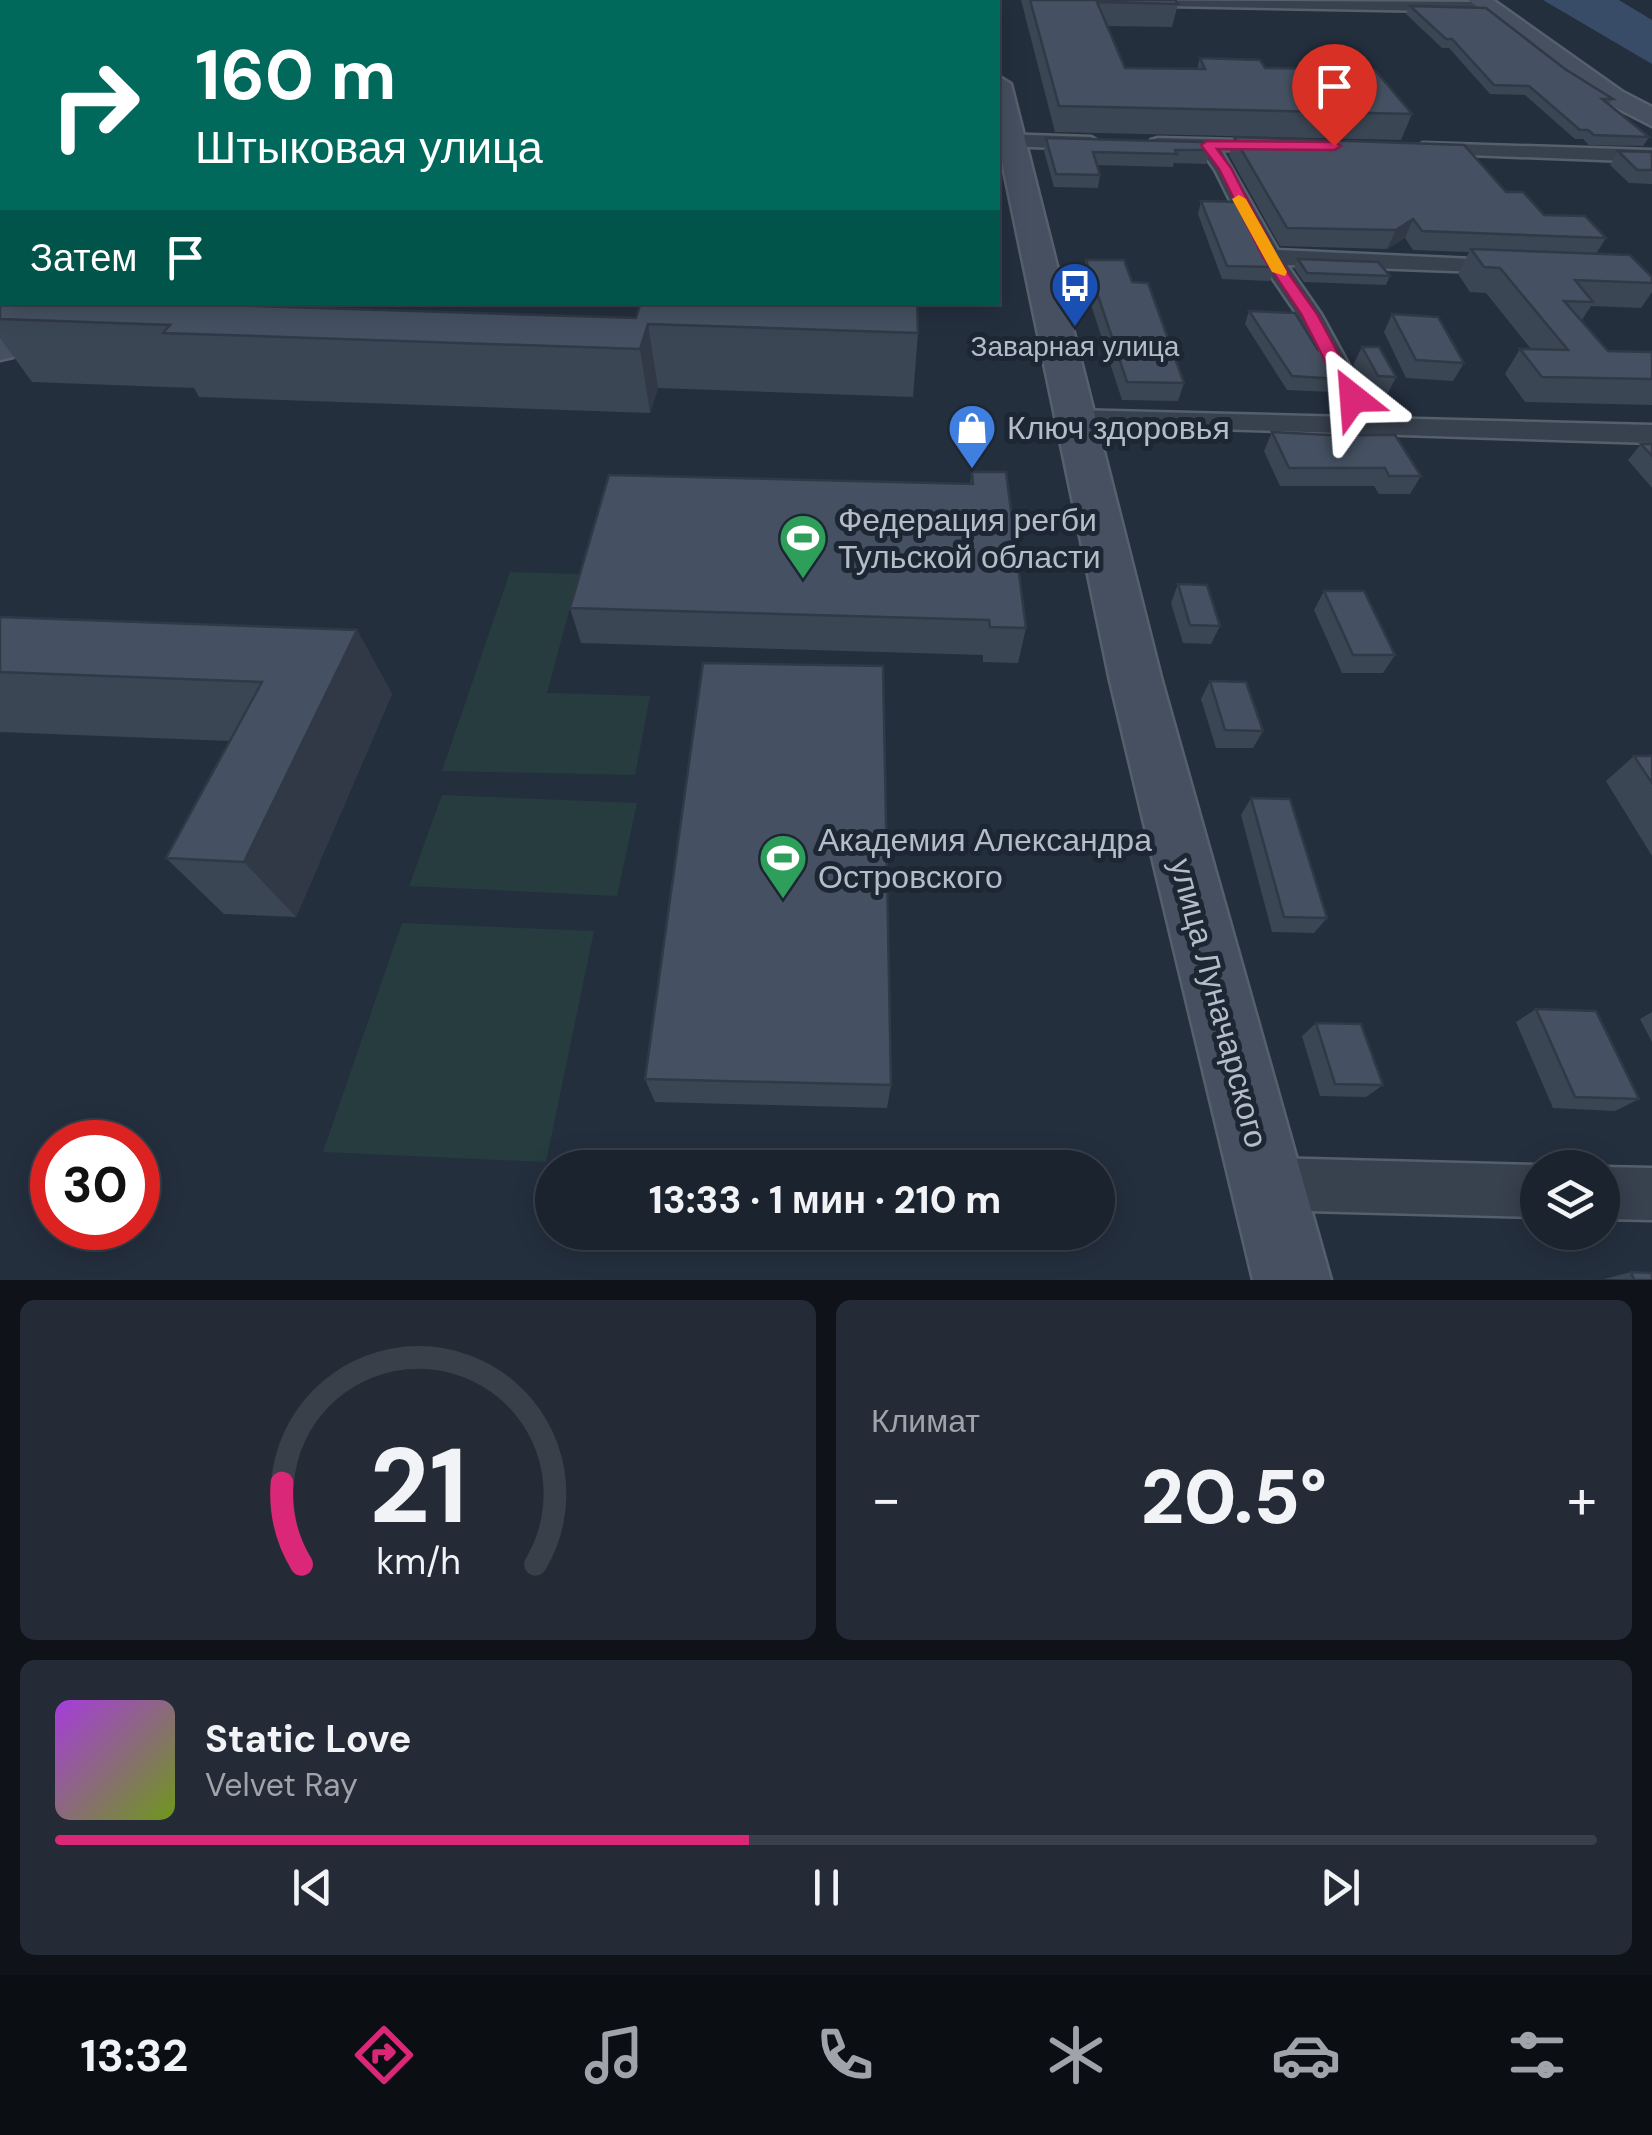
<!DOCTYPE html>
<html lang="ru">
<head>
<meta charset="utf-8">
<style>
	:root { --surface:#1b232e; --page:#242b36; --text:#f1f3f6; --muted:#a0a4aa; --line:#39404a; --accent:#db2777 }
	body { margin:0; font-family:"DM Sans",sans-serif; background:var(--page); color:var(--text); height:100vh; display:flex; flex-direction:column; font-size:38px; white-space:nowrap }
	* { box-sizing:border-box; margin:0 }
	p { font-size:32px; color:var(--muted) }
	.icon { flex:none; width:55px; height:55px; fill:none; stroke:currentColor; stroke-width:2; stroke-linecap:round; stroke-linejoin:round }
	.map { position:relative; height:1280px; overflow:hidden }
	.sheet { display:flex; flex-direction:column; gap:20px; padding:20px; background:#0f1319; flex:1 }
	.sheet>* { flex:none }
	.hud { position:absolute; left:0px; top:0px; width:1000px; height:305px; box-shadow:0 5px 25px #0003,0 0 0 2px var(--line); background:#00695c; color:#fff; overflow:hidden }
	.buttons { position:absolute; left:1520px; top:1150px; display:grid; gap:20px }
	.buttons a { display:grid; place-items:center; width:100px; height:100px; border-radius:50%; background:var(--surface); box-shadow:0 5px 25px #0003,0 0 0 2px var(--line); font-size:50px }
	.speed { position:absolute; left:30px; top:1120px; display:flex; gap:20px; font-size:50px; font-weight:700; text-align:center }
	.speed>* { display:grid; place-content:center; width:130px; height:130px; border-radius:50%; background:var(--surface); box-shadow:0 5px 25px #0003,0 0 0 2px var(--line); line-height:1 }
	.speed .limit { border:15px solid #d22; background:#fff; color:#111 }
	.pin { position:absolute; display:grid; place-items:center; width:85px; height:85px; color:#fff; margin:-102px -42px; border-radius:50% 50% 50% 0; rotate:-45deg; box-shadow:0 0 10px #0007 }
	.pin .icon { rotate:45deg }
	.me { position:absolute; width:110px; margin:-55px; rotate:332deg; stroke-linejoin:round; filter:drop-shadow(0 0 8px #0008) }
	.turn { display:flex; align-items:center; gap:35px; height:210px; padding:0 30px; font-size:45px }
	.turn .icon { width:130px; height:130px; stroke-width:2.5 }
	.turn b { display:block; font-size:70px; line-height:85px }
	.then { display:flex; align-items:center; height:95px; padding:0 30px; background:#0003; gap:20px; font-size:38px }
	.big { font-size:75px; font-weight:800; line-height:1.1 }
	.sheet .card { flex:1; display:flex; flex-direction:column; justify-content:center; gap:15px; min-width:0; padding:0 35px; border-radius:15px; background:var(--page) }
	.sheet .dial { align-items:center; gap:0 }
	.dial svg { height:260px; overflow:visible; fill:none; stroke:var(--line); stroke-width:7; stroke-linecap:round; text-anchor:middle }
	.dial text { fill:var(--text); stroke:none }
	.song { display:flex; align-items:center; gap:30px }
	.cover { width:120px; height:120px; border-radius:15px; background:linear-gradient(135deg,hsl(280 70% 55%),hsl(80 70% 35%)) }
	.played { height:10px; border-radius:5px; background:linear-gradient(90deg,var(--accent) 45%,var(--line) 45%) }
	.keys { display:flex; justify-content:space-around; direction:ltr }
	.heat { display:flex; justify-content:space-between; align-items:center; font-size:55px; direction:ltr }
	.sheet .tiles { flex:1; display:grid; gap:20px; grid-template-columns:1fr 1fr }
	.card:last-child { grid-column:span 2 }
	.trip { position:absolute; left:535px; top:1150px; width:580px; height:100px; border-radius:50px; background:var(--surface); box-shadow:0 5px 25px #0003,0 0 0 2px var(--line); font-weight:800; line-height:100px; text-align:center }
	.menu { display:flex; height:160px; justify-content:space-around; align-items:center; background:#0b0e12; color:var(--muted) }
	.menu .icon { width:70px; height:70px }
	.menu .on { color:var(--accent) }
	.menu b { font-size:45px; color:var(--text) }
	.map>svg:first-child { display:block }
</style>
</head>
<body>
<div class="map">
<svg width="1652" height="1280" viewBox="0 0 1652 1280">
	<rect width="100%" height="100%" fill="#242f3e"/>
	<path fill="#263c3f" d="M510 572 579 574 547 693 650 696 635 775 442 771Z
		M442 795 637 803 617 896 409 886Z
		M402 923 594 931 546 1162 323 1152Z"/>
	<path fill="#394c67" d="M1543 0H1619L1652 20V64Z"/>
	<g fill="none" stroke-linecap="round" stroke-linejoin="round">
		<g stroke="#565f6c" stroke-width="5">
			<path id="street" d="M1053 0 1489 2 1497 7 1489 12 1060 4Z
				M0 98H2V108H0Z
				M998 134 1091 137 1101 143 1091 149 998 146Z
				M1158 138 1283 141 1286 145 1276 151 1221 150 1278 250 1517 261 1521 266 1509 273 1287 265 1321 314 1378 418 1652 425V443L1062 424 1058 418 1062 412 1072 410 1349 417 1297 314 1258 257 1215 170 1201 150 1151 148V140Z
				M1423 143 1652 150V162L1416 153 1413 149Z
				M1266 1158 1538 1165 1544 1168H1538V1217L1266 1210 1248 1202 1240 1184 1248 1166Z
				M1602 1167 1652 1168V1220L1602 1219Z"/>
		</g>
		<g stroke="#565f6c" stroke-width="5">
			<path id="secondary" d="M971 0H993L994 2H973Z
				M1468 0H1493L1623 92 1652 107V126L1605 102Z
				M998 76 1011 84 1162 681 1331 1280H1253L1110 681 998 142Z
				M32 302H70L13 357 0 360V330Z"/>
		</g>
		<use href="#street" fill="#38414e" fill-rule="evenodd"/>
		<use href="#secondary" fill="#465061" fill-rule="evenodd"/>
	</g>
	<path fill="#3b4654" d="M292 0H867V2H289Z
		M1021 0H1175L1178 4 1172 27 1107 26 1125 68 1197 69 1200 58 1265 68 1412 114 1401 140 1055 132Z
		M1410 6 1565 69 1613 99 1609 105 1649 137 1643 146 1589 145 1583 139H1575L1525 95 1490 94 1449 48H1442L1406 14Z
		M1234 137 1506 192 1544 215 1606 238 1596 254 1652 277V292L1641 308 1591 306 1582 320 1608 351 1652 352V405L1525 402 1505 374 1520 349H1531L1486 293 1470 292 1458 274 1469 252 1413 250 1405 238 1387 249 1280 246 1229 155Z
		M1046 138 1210 150 1206 164 1174 163 1173 167 1097 165 1100 175 1098 188 1054 187 1044 151Z
		M1618 151 1652 152V184L1629 183 1610 165Z
		M0 184H2V248L0 247Z
		M1201 201 1275 267 1270 281 1222 279 1198 214Z
		M1298 259 1390 276 1386 285 1304 282 1294 268Z
		M1086 260 1132 282 1184 383 1178 401 1122 400 1082 277Z
		M5 302H199L200 304 918 333 913 397 658 388 650 413 199 397 194 388 32 382 0 338V307Z
		M1249 311 1318 350 1339 379 1332 392 1287 390 1245 324Z
		M1392 314 1464 363 1453 381 1406 378 1384 332Z
		M1362 347 1396 377 1387 395 1369 394 1353 365Z
		M1272 432 1421 476 1410 494H1379L1374 486H1280L1264 451Z
		M1641 444H1652V488L1628 460Z
		M972 472 1026 628 1018 663 983 662V655L581 643 570 608 970 484Z
		M1178 584 1220 626 1211 644 1183 643 1171 603Z
		M1324 591 1395 655 1383 673H1342L1314 610Z
		M0 617 357 630 392 694 296 917 224 914 166 858 230 741 0 732Z
		M1210 681 1263 731 1253 748H1216L1201 699Z
		M1634 756H1652V856L1606 781Z
		M1251 798 1327 918 1314 933 1272 932 1241 815Z
		M1536 1009 1639 1099 1615 1111 1553 1108 1516 1022Z
		M1652 1012V1042L1640 1019Z
		M1316 1023 1383 1085 1366 1097 1320 1096 1302 1036Z
		M645 1079 891 1085 887 1108 655 1102Z
		M1631 1272 1652 1280 1604 1279Z"/>
	<path fill="#303945" d="M2 38V68L0 70V40Z
		M1413 219 1405 238 1387 249 1396 230Z
		M648 324 658 388 650 413 640 349Z
		M357 630 392 694 296 917 244 862Z"/>
	<path fill="#455162" stroke="#303945" stroke-width="2.5" d="M0 0H251L247 2H2V38L0 40Z
		M292 0H409L406 2H289Z
		M494 0H865L864 2H492Z
		M903 0H935L936 2H903Z
		M1030 0H1175L1178 4 1097 2 1125 68 1205 69 1200 58 1260 60 1265 68 1375 70 1412 114 1059 106Z
		M1410 6 1486 8 1565 69 1613 99H1602L1649 137 1594 135 1588 130H1580L1529 86 1494 85 1452 39H1446Z
		M1234 137 1464 145 1506 192H1523L1544 215 1585 216 1606 238 1422 231 1413 219 1396 230 1287 228Z
		M1046 138 1203 142 1210 150H1175L1177 154 1093 152 1100 175 1056 174Z
		M1618 151 1652 152V170H1637Z
		M0 184H2V234L0 233Z
		M1201 201 1237 202 1275 267 1227 266Z
		M1471 249 1630 255 1652 277V283L1575 280 1593 302 1564 301 1608 351 1652 352V379L1542 377 1520 349 1568 350 1500 268 1484 267Z
		M1298 259 1378 262 1390 276 1307 273Z
		M1086 260H1124L1132 282 1148 283 1184 383 1127 382Z
		M5 302H191L190 304 636 318 641 302H917L918 333 648 324 640 349 163 333 170 325 0 319V307Z
		M1249 311 1295 313 1318 350H1324L1339 379 1292 376Z
		M1392 314 1438 317 1464 363 1416 360Z
		M1362 347H1379L1396 377 1378 376Z
		M1272 432 1329 435H1395L1421 476H1389L1385 468H1289Z
		M1641 444H1652V456Z
		M972 472H1006L1026 628 990 627 989 620 570 608 609 475 973 484Z
		M1178 584 1207 585 1220 626 1190 625Z
		M1324 591H1364L1395 655H1353Z
		M0 617 357 630 244 862 166 858 262 682 0 672Z
		M703 663 883 666 891 1085 645 1079Z
		M1210 681 1246 682 1263 731 1225 730Z
		M1634 756H1652V783Z
		M1251 798 1290 799 1327 918 1284 917Z
		M1536 1009 1596 1011 1639 1099 1575 1097Z
		M1316 1023 1361 1024 1383 1085 1335 1084Z
		M1631 1272 1652 1273V1280H1634Z"/>
	<path fill="#db2777" stroke="#8e194d" stroke-width="2.5" d="M1207 141 1334 142 1341 146 1334 150 1217 149 1231 168 1277 257 1317 314 1362 398 1360 402 1353 403 1344 398 1301 314 1263 257 1219 169 1201 145Z"/>
	<path fill="#f59e0b" d="M1239 195 1246 199 1287 272 1285 276 1272 272 1232 199Z"/>
	<defs>
		<g id="bus-pin" transform="scale(2.5)"><path d="M0 17L-7.5 6A9.5 9.5 0 1 1 7.5 6Z" fill="#1a4fb4" stroke="#1d2633"/><path d="M-5-6H5V4H4V6H2V4H-2V6H-4V4H-5ZM-3.5-4V0h7V-4ZM-3.5 1.2v1.5H-2V1.2ZM2 1.2v1.5H3.5V1.2Z" fill="#fff"/></g>
		<g id="shop-pin" transform="scale(2.5)"><path d="M0 17L-7.5 6A9.5 9.5 0 1 1 7.5 6Z" fill="#3f7fe0" stroke="#1d2633"/><path d="M-5-2.5h2.3a2.7 3.5 0 0 1 5.4 0H5L5.5 6h-11ZM-1.5-2.5h3a1.5 2.3 0 0 0-3 0Z" fill="#fff"/></g>
		<g id="stadium-pin" transform="scale(2.5)"><path d="M0 17L-7.5 6A9.5 9.5 0 1 1 7.5 6Z" fill="#2e9e5b" stroke="#1d2633"/><path d="M0-5a6.5 5 0 1 0 0 10a6.5 5 0 1 0 0-10ZM-3.5-1.8h7v3.6h-7Z" fill="#fff"/></g>
	</defs>
	<g fill-rule="evenodd">
		<use href="#bus-pin" x="1075" y="286"/>
		<use href="#shop-pin" x="972" y="428"/>
		<use href="#stadium-pin" x="803" y="538"/>
		<use href="#stadium-pin" x="783" y="858"/>
	</g>
	<g text-anchor="middle" dominant-baseline="central" stroke-width="10" stroke-linejoin="round" paint-order="stroke">
		<g font-size="28" fill="#b4bcc9" stroke="#1d2633">
			<text x="1075" y="346">Заварная улица</text>
		</g>
		<g font-size="32" fill="#b4bcc9" stroke="#1d2633" text-anchor="start">
			<text x="1007" y="428">Ключ здоровья</text>
			<text x="838" y="520">Федерация регби<tspan x="838" dy="37">Тульской области</tspan></text>
			<text x="818" y="840">Академия Александра<tspan x="818" dy="37">Островского</tspan></text>
		</g>
		<g font-size="32" fill="#b4bcc9" stroke="#1d2633">
			<text transform="translate(1219 1003) rotate(75)">улица Луначарского</text>
		</g>
	</g>
</svg>
<div class="buttons">
<a><svg class="icon" aria-label="layers" viewBox="0 0 24 24"><path d="M12 4l9 5-9 5-9-5zM3 14l9 5 9-5"/></svg></a>
</div>
<div class="speed"><div class="limit">30</div></div>
<div class="pin" style="left:1334px;top:146px;background:#d93025"><svg class="icon" aria-label="arrive" viewBox="0 0 24 24"><path d="M6 21V4h12l-3 4 3 4H6"/></svg></div>
<svg class="me" style="left:1353px;top:398px" viewBox="-20 -20 40 40"><path d="M0-17L14 15 0 8-14 15z" fill="#db2777" stroke="#fff" stroke-width="4"/></svg>
<div class="trip">13:33 · 1 мин · 210 m</div>
<div class="hud">
<div class="turn"><svg class="icon" aria-label="right" viewBox="0 0 24 24"><path d="M7 20v-9h11M14 6l5 5-5 5"/></svg><div><b>160 m</b>Штыковая улица</div></div>
<div class="then">Затем<svg class="icon" aria-label="arrive" viewBox="0 0 24 24"><path d="M6 21V4h12l-3 4 3 4H6"/></svg></div>
</div>
</div>
<section class="sheet">
<div class="tiles">
<div class="card dial"><svg viewBox="0 0 100 80">
<path d="M14 69A42 42 0 1 1 86 69"/>
<path d="M14 69A42 42 0 0 1 8 44" stroke="#db2777"/>
<text x="50" y="56" font-size="32" font-weight="700">21</text>
<text x="50" y="72" font-size="11">km/h</text>
</svg></div>
<div class="card"><p>Климат</p>
<div class="heat"><a>−</a><b class="big">20.5°</b><a>+</a></div>
</div>
<div class="card">
<div class="song"><i class="cover"></i><div><b>Static Love</b><p>Velvet Ray</p></div></div>
<div class="played"></div>
<div class="keys"><svg class="icon" aria-label="previous" viewBox="0 0 24 24"><path d="M18 5L8 12l10 7zM5 5v14"/></svg><svg class="icon" aria-label="pause" viewBox="0 0 24 24"><path d="M8 5v14M16 5v14"/></svg><svg class="icon" aria-label="next" viewBox="0 0 24 24"><path d="M6 5l10 7-10 7zM19 5v14"/></svg></div>
</div>
</div>
</section>
<nav class="menu">
<b>13:32</b>
<svg class="icon on" aria-label="directions" viewBox="0 0 24 24"><path d="M12 3l9 9-9 9-9-9zM9 14v-3h6M13 9l2 2-2 2"/></svg>
<svg class="icon" aria-label="music" viewBox="0 0 24 24"><path d="M9 18V5l10-2v13"/><circle cx="6" cy="18" r="3"/><circle cx="16" cy="16" r="3"/></svg>
<svg class="icon" aria-label="phone" viewBox="0 0 24 24"><path d="M5 4h4l2 5-3 2q2 4 5 5l2-3 5 2v4C11 20 4 13 5 4z"/></svg>
<svg class="icon" aria-label="climate" viewBox="0 0 24 24"><path d="M12 3v18M4 7l16 10M4 17L20 7"/></svg>
<svg class="icon" aria-label="car" viewBox="0 0 24 24"><path d="M5 17H2v-5l4-1 3-4h7l3 4 3 1v5h-3M9 17h6M6 11h13"/><circle cx="7" cy="17" r="2"/><circle cx="17" cy="17" r="2"/></svg>
<svg class="icon" aria-label="filters" viewBox="0 0 24 24"><path d="M4 7h16M4 17h16"/><circle cx="9" cy="7" r="2"/><circle cx="15" cy="17" r="2"/></svg>
</nav>
</body>
</html>
